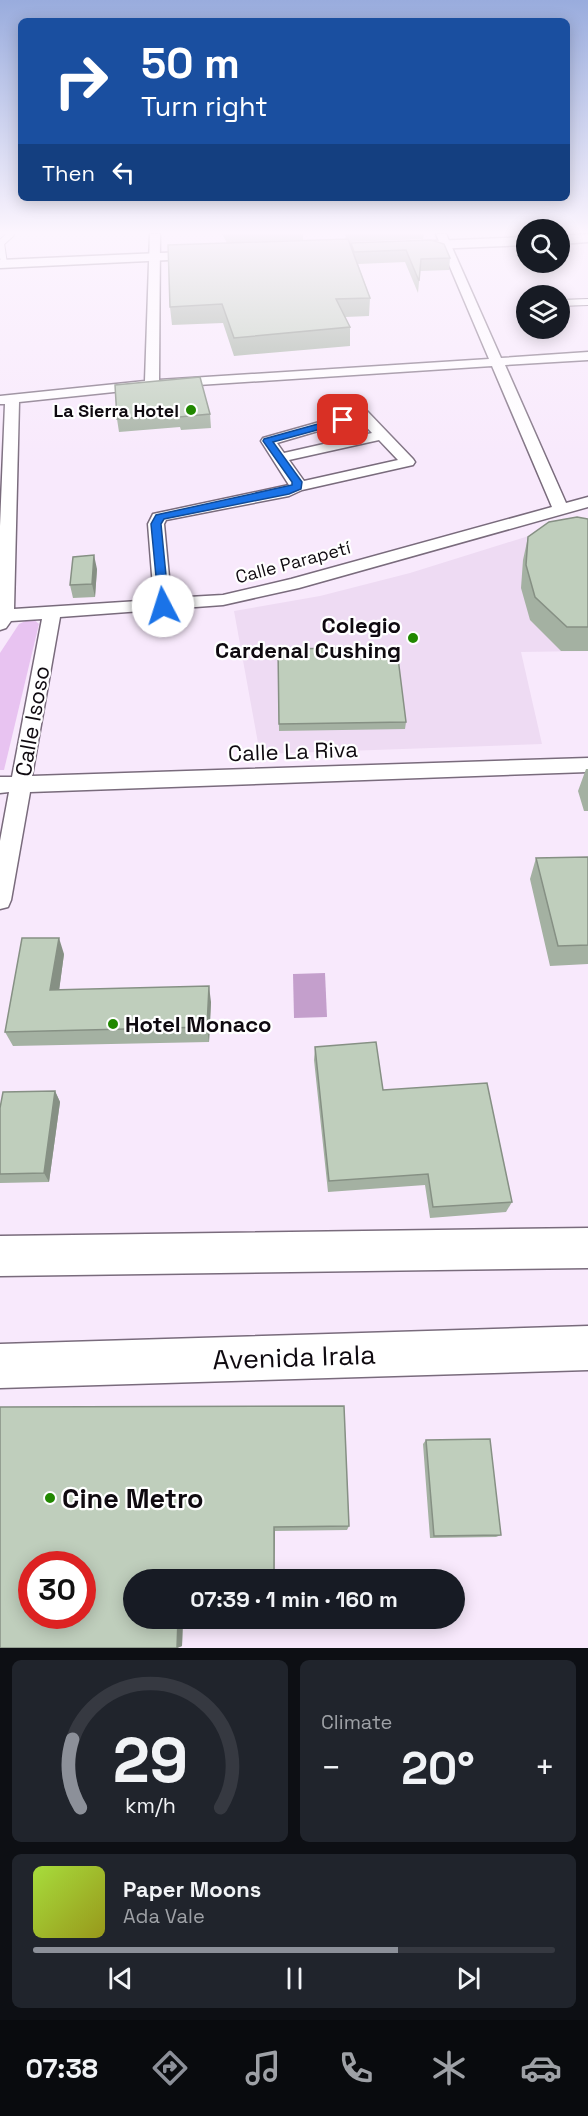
<!DOCTYPE html>
<html lang="en">
<head>
<meta charset="utf-8">
<style>
	:root { --surface:#171b24; --page:#20242c; --text:#f1f3f6; --muted:#9ea1a6; --line:#363941; --accent:#8c9099 }
	body { margin:0; font-family:"Space Grotesk",sans-serif; background:var(--page); color:var(--text); height:100vh; display:flex; flex-direction:column; font-size:22px; white-space:nowrap }
	* { box-sizing:border-box; margin:0 }
	p { font-size:20px; color:var(--muted) }
	.icon { flex:none; width:33px; height:33px; fill:none; stroke:currentColor; stroke-width:2; stroke-linecap:round; stroke-linejoin:round }
	.map { position:relative; height:1648px; overflow:hidden }
	.sheet { display:flex; flex-direction:column; gap:12px; padding:12px; background:#0d0f14; flex:1 }
	.sheet>* { flex:none }
	.guide { position:absolute; left:18px; top:18px; width:552px; height:183px; border-radius:9px; box-shadow:0 3px 15px #0003; background:#1a4fa0; color:#fff; overflow:hidden }
	.controls { position:absolute; left:516px; top:219px; display:grid; gap:12px }
	.controls a { display:grid; place-items:center; width:54px; height:54px; border-radius:50%; background:var(--surface); box-shadow:0 3px 15px #0003; font-size:30px }
	.speed { position:absolute; left:18px; top:1551px; display:flex; gap:12px; font-size:30px; font-weight:700; text-align:center }
	.speed>* { display:grid; place-content:center; width:78px; height:78px; border-radius:50%; background:var(--surface); box-shadow:0 3px 15px #0003; line-height:1 }
	.speed .limit { border:9px solid #d22; background:#fff; color:#111 }
	.pin { position:absolute; display:grid; place-items:center; width:51px; height:51px; color:#fff; margin:-26px; border-radius:12px; box-shadow:0 3px 9px #0006 }
	.me { position:absolute; width:66px; margin:-33px; rotate:355deg; stroke-linejoin:round; filter:drop-shadow(0 0 4px #0008) }
	.turn { display:flex; align-items:center; gap:21px; height:126px; padding:0 24px; font-size:27px }
	.turn .icon { width:78px; height:78px; stroke-width:2.5 }
	.turn b { display:block; font-size:42px; line-height:51px }
	.then { display:flex; align-items:center; height:57px; padding:0 24px; background:#0003; gap:12px; font-size:22px }
	.big { font-size:45px; font-weight:600; line-height:1.1 }
	.sheet .card { flex:1; display:flex; flex-direction:column; justify-content:center; gap:9px; min-width:0; padding:0 21px; border-radius:9px; background:var(--page) }
	.sheet .dial { align-items:center; gap:0 }
	.dial svg { height:156px; overflow:visible; fill:none; stroke:var(--line); stroke-width:7; stroke-linecap:round; text-anchor:middle }
	.dial text { fill:var(--text); stroke:none }
	.song { display:flex; align-items:center; gap:18px }
	.cover { width:72px; height:72px; border-radius:9px; background:linear-gradient(135deg,hsl(80 70% 55%),hsl(60 70% 35%)) }
	.played { height:6px; border-radius:3px; background:linear-gradient(90deg,var(--accent) 70%,var(--line) 70%) }
	.keys { display:flex; justify-content:space-around; direction:ltr }
	.heat { display:flex; justify-content:space-between; align-items:center; font-size:33px; direction:ltr }
	.sheet .tiles { flex:1; display:grid; gap:12px; grid-template-columns:1fr 1fr }
	.card:last-child { grid-column:span 2 }
	.trip { position:absolute; left:123px; top:1569px; width:342px; height:60px; border-radius:30px; background:var(--surface); box-shadow:0 3px 15px #0003; font-weight:600; line-height:60px; text-align:center }
	.menu { display:flex; height:96px; justify-content:space-around; align-items:center; background:#090b0e; color:var(--muted) }
	.menu .icon { width:42px; height:42px }
	.menu .active { color:var(--accent) }
	.menu b { font-size:27px; color:var(--text) }
	.map>svg:first-child { display:block }
</style>
</head>
<body>
<div class="map">
<svg width="588" height="1648" viewBox="0 0 588 1648">
	<rect width="100%" height="100%" fill="#f8e9fc"/>
	<path fill="#eedbf3" d="M551 529 588 651 521 652 542 744 260 754 234 611 320 596 410 573Z"/>
	<path fill="#e8c3f1" d="M32 618 39 624 4 770H0V653L19 624Z"/>
	<path fill="#c49fcc" d="M325 973 327 1017 294 1018 293 974Z"/>
	<g fill="none" stroke-linecap="round" stroke-linejoin="round">
		<g stroke="#796b7c" stroke-width="8">
			<path id="service" d="M4 264 1 243 11 234
				M560 303 588 302"/>
		</g>
		<g stroke="#796b7c" stroke-width="3">
			<path id="minor" d="M150 234H160L159 380 489 359 436 234H446L501 358 588 352V360L505 365 566 503 588 497V507L299 588 223 605 60 617 32 776 588 758V772L30 792 11 900 8 907 0 909V841L9 792 0 793V777H12L42 619 11 621 6 628 0 630V526L5 404H0V396L145 381ZM492 366 552 507 291 579 223 595 171 598 164 524 166 520 289 496 302 490 413 465 415 462 413 459 367 411 362 410 263 438 261 441 289 485 153 514 148 524 154 600 14 609 19 402 152 388ZM359 419 372 433 284 453 277 443ZM379 440 398 460 304 481 289 460Z"/>
		</g>
		<g stroke="#796b7c" stroke-width="3">
			<path id="tertiary" d="M588 234V242L560 244V236Z
				M526 237V245L409 250 402 246 409 242Z
				M206 251 213 255 211 258 0 268V260Z"/>
		</g>
		<g stroke="#796b7c" stroke-width="3">
			<path id="secondary" d="M588 1228V1268L0 1276V1236Z
				M588 1326V1370L0 1388V1344Z"/>
		</g>
		<use href="#service" stroke="#fff" stroke-width="6"/>
		<use href="#minor" fill="#fff" fill-rule="evenodd"/>
		<use href="#tertiary" fill="#fff" fill-rule="evenodd"/>
		<use href="#secondary" fill="#fff" fill-rule="evenodd"/>
	</g>
	<path fill="#a4b1a2" fill-rule="evenodd" d="M222 234H303V240L346 239 345 234H424L423 239 350 242 351 247V243L431 240 450 258 449 270 420 271 418 293 405 262 358 264 370 298 369 316 345 317 350 327V346L234 356 223 323 172 325 170 307 227 243Z
		M200 377 210 414 211 428 181 430 180 427 119 432 117 419Z
		M588 519V651H561L530 620 521 588 523 560 528 537Z
		M97 569 95 597 73 598 70 585Z
		M278 649 358 659 406 722 405 729 279 731Z
		M586 769H588V811H584L578 791Z
		M588 857V964L550 966 530 879 536 858Z
		M64 954 59 990 211 1002 209 1042 13 1046 5 1032Z
		M315 1047 383 1090 512 1202 506 1212 430 1218 425 1185 328 1192 314 1060Z
		M55 1091 60 1102 49 1182 0 1183V1108Z
		M344 1406 349 1526 347 1530 275 1531 274 1580H134V1618H183L182 1646 177 1648H0V1407ZM32 1564H82V1616H32Z
		M426 1440 501 1535 496 1537 430 1538 423 1444Z"/>
	<path fill="#869084" d="M94 555 97 569 95 597 92 584Z
		M59 938 64 954 57 1006 50 990Z
		M209 986 211 1002 209 1042 207 1027Z
		M55 1091 60 1102 49 1182 44 1173Z
		M274 1527 275 1531 274 1580Z
		M178 1618H183L182 1646 177 1648Z"/>
	<path fill="#bfcebc" stroke="#869084" stroke-width="1.5" fill-rule="evenodd" d="M348 239 370 298 336 299 350 327 234 338 222 304 170 307 168 245Z
		M431 240 444 244 450 258 421 259 419 281 406 250 354 252 351 243Z
		M200 377 210 414 179 417V414L117 419 115 385Z
		M577 517 588 519V627H567L535 597 526 565 528 537 549 522Z
		M94 555 92 584 70 585 73 557Z
		M357 648 358 659 398 658 406 722 279 724 278 649Z
		M588 857V945L558 946 536 858Z
		M22 938H59L50 990 209 986 207 1027 5 1032Z
		M376 1042 383 1090 487 1083 512 1202 433 1207 428 1174 329 1181 315 1047Z
		M55 1091 44 1173 0 1174V1108L3 1092Z
		M344 1406 349 1526 274 1527V1580H134V1618H178L177 1648H0V1407ZM32 1564H82V1616H32Z
		M490 1439 501 1535 434 1536 426 1440Z"/>
	<linearGradient id="sky" x2="0" y2="1"><stop stop-color="#99acdd"/><stop offset="0.5" stop-color="#fcf5fe"/><stop offset="1" stop-color="#fcf5fe" stop-opacity="0"/></linearGradient>
	<rect width="588" height="465" fill="url(#sky)"/>
	<path fill="#1a73e8" stroke="#114b97" stroke-width="1.5" d="M343 417 347 418V422L273 442 302 482 301 489 289 494 164 519 161 524 169 606 163 609 159 608 151 524 156 515 292 485V482L263 441 264 439Z"/>
	<g fill="#218800" stroke="#fff" stroke-width="2">
		<circle cx="191" cy="410" r="6"/>
		<circle cx="413" cy="638" r="6"/>
		<circle cx="113" cy="1024" r="6"/>
		<circle cx="50" cy="1498" r="6"/>
	</g>
	<g text-anchor="middle" dominant-baseline="central" stroke-width="4.5" stroke-linejoin="round" paint-order="stroke">
		<g font-size="18" font-weight="bold" fill="#0f0a10" stroke="#fff" text-anchor="end">
			<text x="179" y="410">La Sierra Hotel</text>
		</g>
		<g font-size="18" fill="#0f0a10" stroke="#fff">
			<text transform="translate(293 562) rotate(-15)">Calle Parapetí</text>
		</g>
		<g font-size="22" font-weight="bold" fill="#0f0a10" stroke="#fff" text-anchor="end">
			<text x="401" y="625">Colegio<tspan x="401" dy="25">Cardenal Cushing</tspan></text>
			<text x="125" y="1024" text-anchor="start">Hotel Monaco</text>
		</g>
		<g font-size="22" fill="#0f0a10" stroke="#fff">
			<text transform="translate(32 721) rotate(-80)">Calle Isoso</text>
			<text transform="translate(293 751) rotate(-2)">Calle La Riva</text>
		</g>
		<g font-size="27" fill="#0f0a10" stroke="#fff">
			<text transform="translate(294 1357) rotate(-2)">Avenida Irala</text>
		</g>
		<g font-size="27" font-weight="bold" fill="#0f0a10" stroke="#fff" text-anchor="start">
			<text x="62" y="1498">Cine Metro</text>
		</g>
	</g>
</svg>
<div class="controls">
<a><svg class="icon" aria-label="search" viewBox="0 0 24 24"><circle cx="10" cy="10" r="6"/><path d="M15 15l6 6"/></svg></a>
<a><svg class="icon" aria-label="layers" viewBox="0 0 24 24"><path d="M12 4l9 5-9 5-9-5zM3 14l9 5 9-5"/></svg></a>
</div>
<div class="speed"><div class="limit">30</div></div>
<div class="pin" style="left:343px;top:420px;background:#d93025"><svg class="icon" aria-label="arrive" viewBox="0 0 24 24"><path d="M6 21V4h12l-3 4 3 4H6"/></svg></div>
<svg class="me" style="left:163px;top:606px" viewBox="-20 -20 40 40"><circle r="19" fill="#fff"/><path d="M0-13L10 11 0 6-10 11z" fill="#1a73e8"/></svg>
<div class="trip">07:39 · 1 min · 160 m</div>
<div class="guide">
<div class="turn"><svg class="icon" aria-label="right" viewBox="0 0 24 24"><path d="M7 20v-9h11M14 6l5 5-5 5"/></svg><div><b>50 m</b>Turn right</div></div>
<div class="then">Then<svg class="icon" aria-label="left" viewBox="0 0 24 24"><path d="M17 20v-9H6M10 6l-5 5 5 5"/></svg></div>
</div>
</div>
<section class="sheet">
<div class="tiles">
<div class="card dial"><svg viewBox="0 0 100 80">
<path d="M14 69A42 42 0 1 1 86 69"/>
<path d="M14 69A42 42 0 0 1 10 34" stroke="#8c9099"/>
<text x="50" y="56" font-size="32" font-weight="700">29</text>
<text x="50" y="72" font-size="11">km/h</text>
</svg></div>
<div class="card"><p>Climate</p>
<div class="heat"><a>−</a><b class="big">20°</b><a>+</a></div>
</div>
<div class="card">
<div class="song"><i class="cover"></i><div><b>Paper Moons</b><p>Ada Vale</p></div></div>
<div class="played"></div>
<div class="keys"><svg class="icon" aria-label="previous" viewBox="0 0 24 24"><path d="M18 5L8 12l10 7zM5 5v14"/></svg><svg class="icon" aria-label="pause" viewBox="0 0 24 24"><path d="M8 5v14M16 5v14"/></svg><svg class="icon" aria-label="next" viewBox="0 0 24 24"><path d="M6 5l10 7-10 7zM19 5v14"/></svg></div>
</div>
</div>
</section>
<nav class="menu">
<b>07:38</b>
<svg class="icon active" aria-label="directions" viewBox="0 0 24 24"><path d="M12 3l9 9-9 9-9-9zM9 14v-3h6M13 9l2 2-2 2"/></svg>
<svg class="icon" aria-label="music" viewBox="0 0 24 24"><path d="M9 18V5l10-2v13"/><circle cx="6" cy="18" r="3"/><circle cx="16" cy="16" r="3"/></svg>
<svg class="icon" aria-label="phone" viewBox="0 0 24 24"><path d="M5 4h4l2 5-3 2q2 4 5 5l2-3 5 2v4C11 20 4 13 5 4z"/></svg>
<svg class="icon" aria-label="climate" viewBox="0 0 24 24"><path d="M12 3v18M4 7l16 10M4 17L20 7"/></svg>
<svg class="icon" aria-label="car" viewBox="0 0 24 24"><path d="M5 17H2v-5l4-1 3-4h7l3 4 3 1v5h-3M9 17h6M6 11h13"/><circle cx="7" cy="17" r="2"/><circle cx="17" cy="17" r="2"/></svg>
</nav>
</body>
</html>
